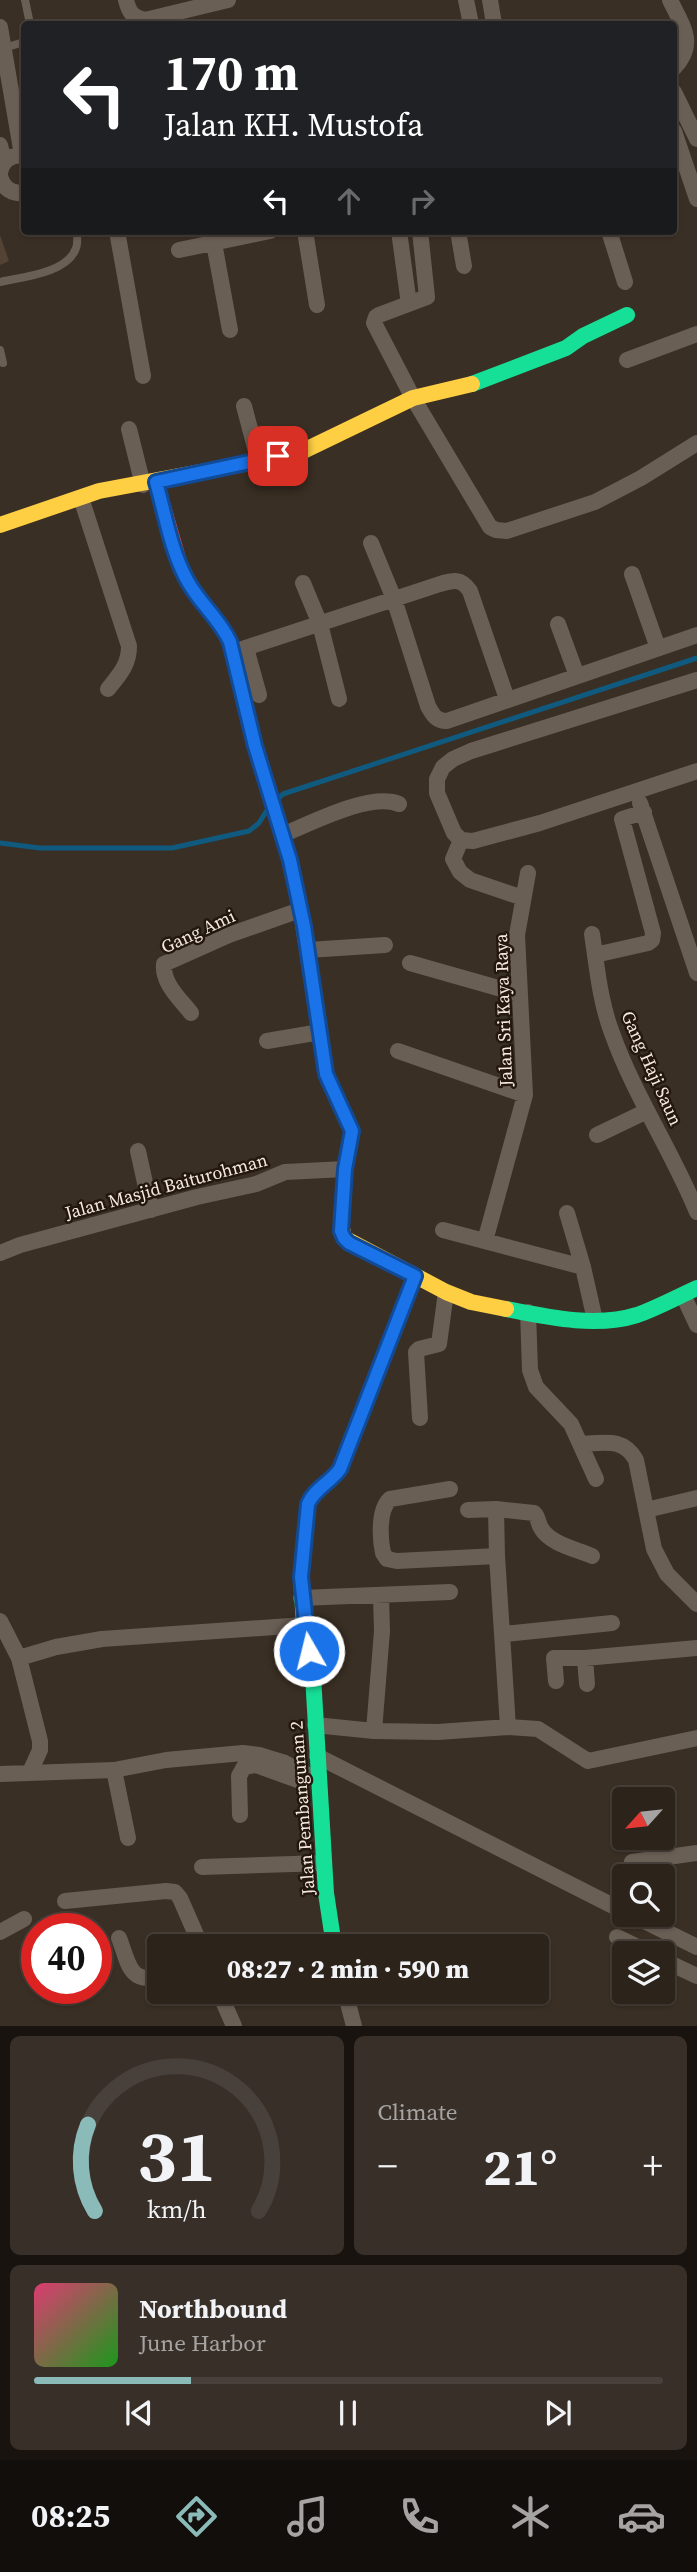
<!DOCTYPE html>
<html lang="en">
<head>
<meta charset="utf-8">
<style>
	:root { --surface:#2c231b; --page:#382f28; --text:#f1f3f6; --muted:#a6a4a3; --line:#48403a; --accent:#8bbbb9 }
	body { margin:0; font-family:"Source Serif 4",serif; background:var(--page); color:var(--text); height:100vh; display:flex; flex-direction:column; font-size:26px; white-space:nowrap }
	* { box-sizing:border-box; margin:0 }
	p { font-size:23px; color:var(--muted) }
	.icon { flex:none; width:38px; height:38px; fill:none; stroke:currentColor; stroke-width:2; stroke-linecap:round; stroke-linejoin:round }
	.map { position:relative; height:2026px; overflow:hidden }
	.side { display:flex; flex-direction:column; gap:10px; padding:10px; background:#18130f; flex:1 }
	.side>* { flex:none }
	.banner { position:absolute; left:21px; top:21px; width:656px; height:214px; border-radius:7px; box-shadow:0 2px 5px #0004,0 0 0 2px var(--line); background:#202124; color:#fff; overflow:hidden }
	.needle { width:46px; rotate:243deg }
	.fabs { position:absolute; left:612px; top:1787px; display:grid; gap:14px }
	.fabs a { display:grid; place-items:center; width:63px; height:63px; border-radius:7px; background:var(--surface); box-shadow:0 2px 5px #0004,0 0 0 2px var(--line); font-size:35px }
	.speed { position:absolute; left:21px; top:1913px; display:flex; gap:14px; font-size:35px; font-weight:700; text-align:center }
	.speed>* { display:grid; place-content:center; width:91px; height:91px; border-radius:50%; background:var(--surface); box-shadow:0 2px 5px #0004,0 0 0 2px var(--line); line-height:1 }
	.speed .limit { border:10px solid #d22; background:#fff; color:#111 }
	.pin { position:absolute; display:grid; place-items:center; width:60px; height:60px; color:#fff; margin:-30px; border-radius:14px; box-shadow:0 4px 10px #0006 }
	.me { position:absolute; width:77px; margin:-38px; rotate:352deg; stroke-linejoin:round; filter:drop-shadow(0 0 5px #0008) }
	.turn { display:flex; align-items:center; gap:24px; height:147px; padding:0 28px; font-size:32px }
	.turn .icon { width:91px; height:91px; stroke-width:2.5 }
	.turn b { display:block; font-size:49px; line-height:60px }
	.lanes { display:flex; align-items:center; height:66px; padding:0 28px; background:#0003; justify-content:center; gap:35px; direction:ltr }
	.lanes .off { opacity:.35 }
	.big { font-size:52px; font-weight:800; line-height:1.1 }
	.side .widget { flex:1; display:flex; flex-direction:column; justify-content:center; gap:10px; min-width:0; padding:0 24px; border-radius:10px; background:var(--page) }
	.side .dial { align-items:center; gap:0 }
	.dial svg { height:182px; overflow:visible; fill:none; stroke:var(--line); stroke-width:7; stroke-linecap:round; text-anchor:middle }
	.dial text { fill:var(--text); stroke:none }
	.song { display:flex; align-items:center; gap:21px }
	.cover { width:84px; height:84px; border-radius:10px; background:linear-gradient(135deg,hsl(340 70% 55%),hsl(120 70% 35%)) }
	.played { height:7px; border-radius:4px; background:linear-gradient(90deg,var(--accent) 25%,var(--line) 25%) }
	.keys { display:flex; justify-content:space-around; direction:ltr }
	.heat { display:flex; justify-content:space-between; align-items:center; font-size:38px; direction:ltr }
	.side .tiles { flex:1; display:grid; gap:10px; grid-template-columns:1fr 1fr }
	.widget:last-child { grid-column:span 2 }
	.trip { position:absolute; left:147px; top:1934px; width:402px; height:70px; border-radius:7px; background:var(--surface); box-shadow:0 2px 5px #0004,0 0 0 2px var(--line); font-weight:800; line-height:70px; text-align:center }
	.menu { display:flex; height:112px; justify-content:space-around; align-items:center; background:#120e0b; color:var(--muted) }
	.menu .icon { width:49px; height:49px }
	.menu .on { color:var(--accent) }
	.menu b { font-size:32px; color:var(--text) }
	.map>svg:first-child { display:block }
</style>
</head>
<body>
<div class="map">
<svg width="697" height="2026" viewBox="0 0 697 2026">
	<rect width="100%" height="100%" fill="#3a2f24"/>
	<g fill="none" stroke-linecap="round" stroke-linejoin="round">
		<path stroke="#0f5a7e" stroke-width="5" d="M279 798 283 794 697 658
			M0 843 40 848H172L249 831 259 823 267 810"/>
	</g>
	<path fill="#534334" d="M0 235 9 261 0 265Z"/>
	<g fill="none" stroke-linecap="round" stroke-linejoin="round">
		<path stroke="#6a5f55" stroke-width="8" d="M25 0 30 24
			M4 48 24 42
			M0 282C22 277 68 273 76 248 78 244 77 236 77 231
			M0 350 3 363"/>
		<path stroke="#6a5f55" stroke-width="16" d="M126 0C129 12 132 17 145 20L228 0
			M466 0 471 24
			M490 0 494 24
			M670 0C683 27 697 44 674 68
			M0 27 22 155
			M674 92 697 139
			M674 131 697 199
			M0 145 4 162
			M0 173C2 160 12 154 24 156
			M0 176C3 189 12 194 24 193
			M117 231 143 376
			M305 231 317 305
			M399 231 408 297
			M420 231 427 297 379 315 376 317 374 323 413 398 490 527 496 530 507 531 595 502 641 478 697 443
			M458 231 464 266
			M609 231 625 282
			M214 243 230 330
			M179 250 270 231
			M627 360 697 334
			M244 406 258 459
			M129 429 143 485
			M81 498 129 646C129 665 120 674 108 689
			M371 543 394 599 428 706C433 715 436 721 447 721L697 635
			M632 574 658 648
			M303 583 320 624 339 699
			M558 624 577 676
			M246 648 259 695
			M233 652 440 584C454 580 461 578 470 591L507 699
			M697 680 471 751 453 759 443 767 437 779V793L454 833 461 840 473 841 540 823 697 771
			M640 803 697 973
			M282 835C312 823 370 792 399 804
			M461 840 453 859 460 872 470 880 523 898
			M592 934C597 967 600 1002 612 1033 634 1095 672 1151 697 1212
			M308 950 385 945
			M595 955 648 943 652 940 653 933 622 819 644 812
			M410 963 519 994
			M191 1013C180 999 162 983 164 964L229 935 300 910
			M267 1041 320 1032
			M398 1051 525 1095
			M597 1135 647 1111
			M138 1151 151 1210
			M567 1213 583 1267
			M443 1230 583 1267 595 1320
			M485 1241 525 1095 517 935 528 873
			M0 1253 20 1245 197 1197 256 1184 285 1172 345 1169
			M683 1295 697 1325
			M528 1312 530 1370 536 1387 571 1424 596 1479
			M420 1418 416 1352 419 1349 439 1344 446 1292
			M581 1444C604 1443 623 1437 636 1460L654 1549 667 1574 697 1604
			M450 1489 390 1499C378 1510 380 1539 383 1553L387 1559 397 1561 497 1556 508 1727
			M496 1509 497 1556
			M468 1510 496 1509 534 1513C539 1518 537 1521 541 1528 550 1544 576 1549 592 1556
			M646 1510 697 1498
			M301 1598 450 1592
			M0 1621 19 1658 40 1741V1750L30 1772
			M504 1634 612 1623
			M19 1658 56 1647 102 1639 304 1625
			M585 1658 587 1684
			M556 1681 554 1658H585L697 1648
			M315 1725 374 1731 438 1732 508 1727 538 1729 588 1761 697 1738
			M374 1731 382 1631 381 1595
			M317 1756 625 1912
			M114 1770 128 1838
			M0 1774 114 1770 166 1760 243 1753 259 1755 285 1763 318 1780
			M240 1815 239 1776 244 1767 256 1765 303 1782
			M632 1862 697 1853
			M202 1867 324 1863
			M65 1901 166 1891 175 1892 180 1898 201 1946
			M630 1914 697 1947
			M0 1932 24 1919
			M617 1937 650 1953
			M119 1938C128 1961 129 1985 159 1976
			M663 1960 697 1976
			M219 1992 234 2026
			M345 1992 354 2026"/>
		<path stroke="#16e098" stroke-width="16" d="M472 384 566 348 583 336 627 315
			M506 1309C547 1317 596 1328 637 1315 657 1308 677 1297 697 1288
			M334 1946 326 1893 313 1676 304 1625 301 1577 308 1504C315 1489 330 1482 340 1469L415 1277"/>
		<path stroke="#ffcf43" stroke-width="16" d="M0 525 99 491 297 454 413 398 472 384
			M302 916 326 1074 352 1131 345 1169 341 1224 344 1238 446 1292 471 1302 506 1309"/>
		<path stroke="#f24e42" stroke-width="16" d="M156 482 181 569 192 588 221 626 230 642 255 746 290 860 302 916"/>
	</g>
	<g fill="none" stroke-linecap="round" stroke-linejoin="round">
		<g stroke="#114b97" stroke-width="18">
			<path id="route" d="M278 456 156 482C165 514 171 551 187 580 199 603 220 619 230 642L255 746 290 860 304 926 326 1074 352 1131 345 1169 341 1231 344 1238 349 1243 415 1276 340 1469C331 1482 314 1489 308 1504L301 1577 309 1651"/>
		</g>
		<use href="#route" stroke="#1a73e8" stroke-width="12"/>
	</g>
	<g text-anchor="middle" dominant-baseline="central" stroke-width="5" stroke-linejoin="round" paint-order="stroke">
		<g font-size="18" fill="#f8e9de" stroke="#221810">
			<text transform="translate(198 931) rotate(-25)">Gang Ami</text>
			<text transform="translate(503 1010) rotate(-92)">Jalan Sri Kaya Raya</text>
			<text transform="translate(652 1068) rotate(66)">Gang Haji Saun</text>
			<text transform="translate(166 1186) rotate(-15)">Jalan Masjid Baiturohman</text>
			<text transform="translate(302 1808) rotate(-94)">Jalan Pembangunan 2</text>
		</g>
	</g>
</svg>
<div class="fabs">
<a><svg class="needle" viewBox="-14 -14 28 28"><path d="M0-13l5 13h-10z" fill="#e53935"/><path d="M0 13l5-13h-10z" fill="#a6a4a3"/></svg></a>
<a><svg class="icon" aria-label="search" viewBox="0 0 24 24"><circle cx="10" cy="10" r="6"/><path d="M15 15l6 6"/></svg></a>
<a><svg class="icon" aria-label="layers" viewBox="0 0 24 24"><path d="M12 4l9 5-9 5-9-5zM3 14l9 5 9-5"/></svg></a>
</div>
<div class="speed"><div class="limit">40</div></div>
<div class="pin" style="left:278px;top:456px;background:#d93025"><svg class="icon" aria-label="arrive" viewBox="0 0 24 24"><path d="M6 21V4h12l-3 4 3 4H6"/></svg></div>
<svg class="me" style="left:309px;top:1651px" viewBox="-20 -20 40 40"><circle r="17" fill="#1a73e8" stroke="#fff" stroke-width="3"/><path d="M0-11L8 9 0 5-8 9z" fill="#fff"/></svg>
<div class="trip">08:27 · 2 min · 590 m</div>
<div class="banner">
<div class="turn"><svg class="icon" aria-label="left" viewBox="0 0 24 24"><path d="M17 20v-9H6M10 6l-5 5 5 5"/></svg><div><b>170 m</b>Jalan KH. Mustofa</div></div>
<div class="lanes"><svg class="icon" aria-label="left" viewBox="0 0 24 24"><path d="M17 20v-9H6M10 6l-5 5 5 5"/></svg><svg class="icon off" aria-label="ahead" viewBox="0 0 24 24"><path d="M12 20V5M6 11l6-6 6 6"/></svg><svg class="icon off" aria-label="right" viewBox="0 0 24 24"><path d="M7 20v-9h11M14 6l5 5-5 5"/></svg></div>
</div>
</div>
<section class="side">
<div class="tiles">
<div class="widget dial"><svg viewBox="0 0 100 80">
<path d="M14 69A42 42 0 1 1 86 69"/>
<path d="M14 69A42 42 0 0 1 11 31" stroke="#8bbbb9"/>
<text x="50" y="56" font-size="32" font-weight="700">31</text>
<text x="50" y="72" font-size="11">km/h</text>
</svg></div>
<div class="widget"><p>Climate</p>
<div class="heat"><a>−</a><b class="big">21°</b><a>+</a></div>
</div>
<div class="widget">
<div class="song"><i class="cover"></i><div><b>Northbound</b><p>June Harbor</p></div></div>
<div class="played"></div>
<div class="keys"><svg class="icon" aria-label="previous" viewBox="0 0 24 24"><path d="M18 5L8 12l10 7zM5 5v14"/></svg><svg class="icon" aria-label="pause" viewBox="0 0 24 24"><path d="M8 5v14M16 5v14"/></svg><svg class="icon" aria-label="next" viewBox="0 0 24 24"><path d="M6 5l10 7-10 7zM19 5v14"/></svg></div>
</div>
</div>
</section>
<nav class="menu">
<b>08:25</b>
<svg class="icon on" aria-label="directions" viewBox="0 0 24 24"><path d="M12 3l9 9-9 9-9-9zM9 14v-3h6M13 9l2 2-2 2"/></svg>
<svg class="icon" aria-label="music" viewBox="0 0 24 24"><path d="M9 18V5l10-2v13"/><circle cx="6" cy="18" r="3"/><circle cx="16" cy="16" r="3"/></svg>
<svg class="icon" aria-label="phone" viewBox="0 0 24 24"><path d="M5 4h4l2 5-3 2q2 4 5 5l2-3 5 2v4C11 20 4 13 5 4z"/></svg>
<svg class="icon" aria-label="climate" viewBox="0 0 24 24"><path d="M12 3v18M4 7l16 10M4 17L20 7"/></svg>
<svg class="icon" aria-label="car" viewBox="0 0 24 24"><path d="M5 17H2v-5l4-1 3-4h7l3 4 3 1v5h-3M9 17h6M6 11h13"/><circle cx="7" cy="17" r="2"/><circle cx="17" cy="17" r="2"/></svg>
</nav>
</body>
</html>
